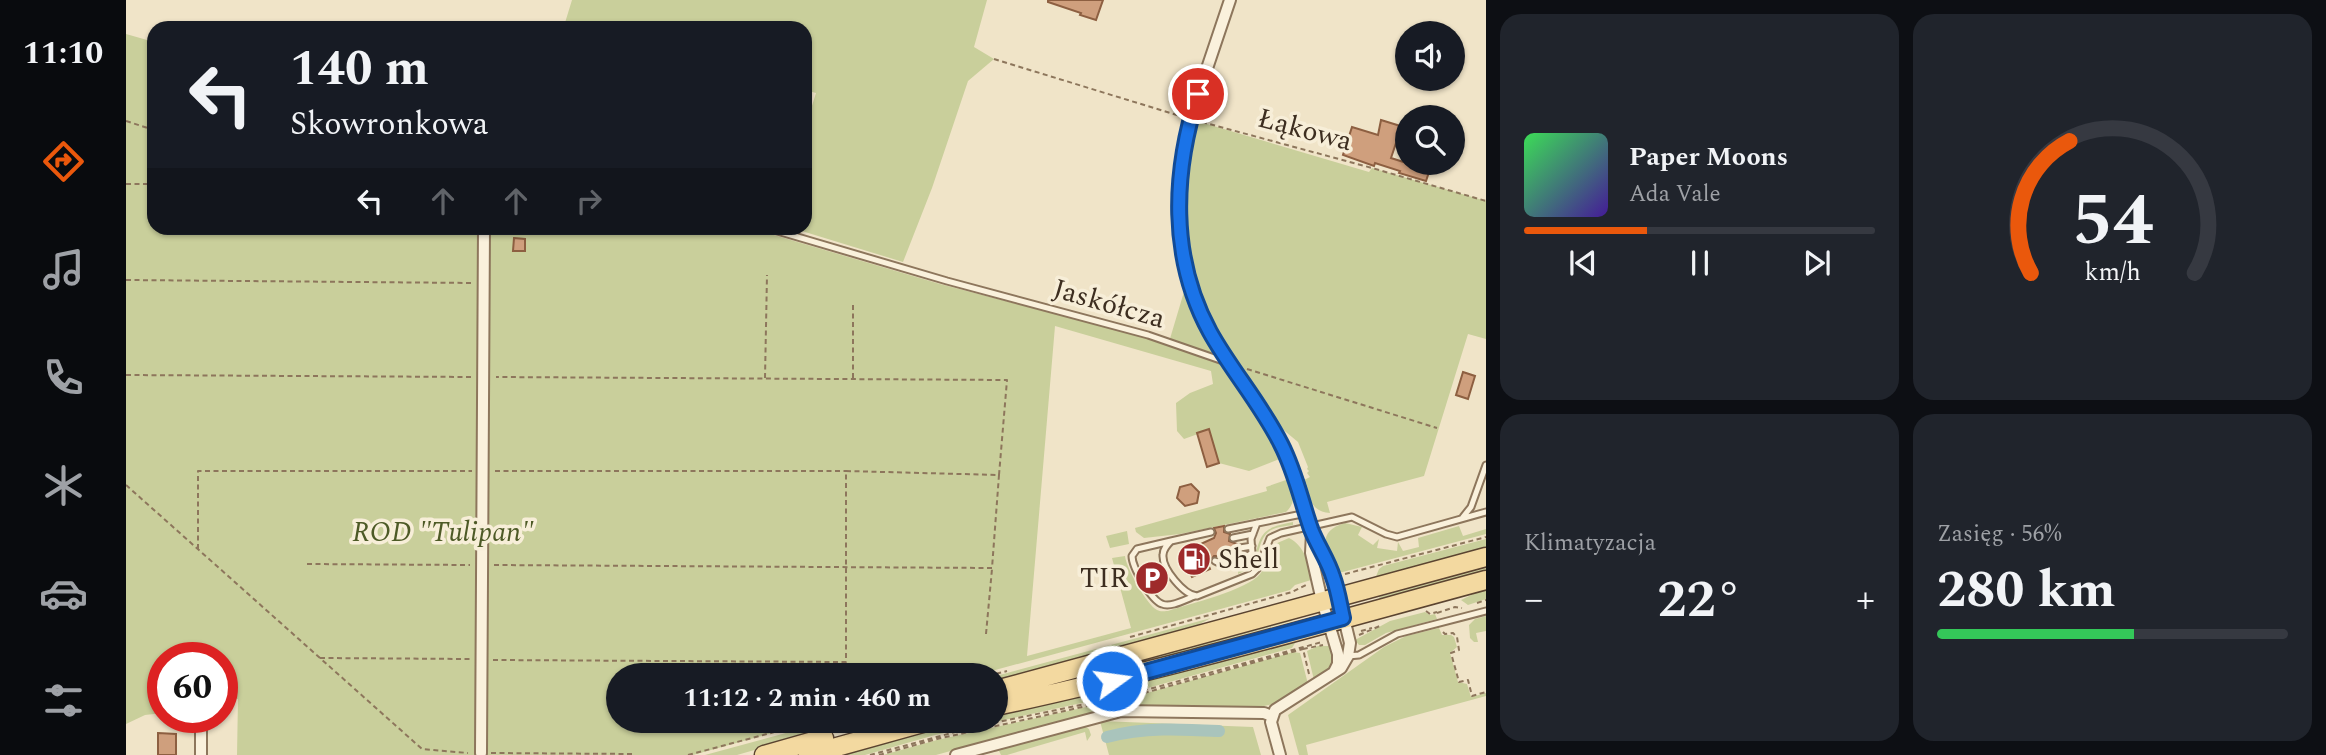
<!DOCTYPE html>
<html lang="pl">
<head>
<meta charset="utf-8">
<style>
	:root { --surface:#171b24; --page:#20242c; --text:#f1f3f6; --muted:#9ea1a6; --line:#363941; --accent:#ea580c }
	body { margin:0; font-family:Spectral,serif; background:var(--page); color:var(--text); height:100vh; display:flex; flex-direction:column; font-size:26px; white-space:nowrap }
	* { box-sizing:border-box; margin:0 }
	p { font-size:23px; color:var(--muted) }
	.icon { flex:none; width:38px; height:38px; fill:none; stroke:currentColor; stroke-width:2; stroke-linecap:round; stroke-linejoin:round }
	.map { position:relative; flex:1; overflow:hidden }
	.drawer { display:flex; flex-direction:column; gap:14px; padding:14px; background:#0d0f14; width:840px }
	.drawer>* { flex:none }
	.guide { position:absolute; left:21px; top:21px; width:665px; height:214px; border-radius:21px; box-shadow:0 2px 5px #0004; background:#171b24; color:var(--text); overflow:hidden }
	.controls { position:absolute; left:1269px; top:21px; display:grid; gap:14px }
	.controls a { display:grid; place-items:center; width:70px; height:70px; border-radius:50%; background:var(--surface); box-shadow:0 2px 5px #0004; font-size:35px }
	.speed { position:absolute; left:21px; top:642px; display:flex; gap:14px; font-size:35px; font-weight:700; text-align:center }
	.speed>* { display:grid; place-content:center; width:91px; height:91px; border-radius:50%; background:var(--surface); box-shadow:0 2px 5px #0004; line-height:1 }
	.speed .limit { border:10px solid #d22; background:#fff; color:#111 }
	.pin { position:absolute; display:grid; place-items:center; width:60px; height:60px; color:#fff; margin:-30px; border:4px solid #fff; border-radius:50%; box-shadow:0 2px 7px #0007 }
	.me { position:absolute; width:77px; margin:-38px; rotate:76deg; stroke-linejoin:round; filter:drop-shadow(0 0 5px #0008) }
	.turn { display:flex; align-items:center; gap:24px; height:147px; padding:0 28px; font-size:32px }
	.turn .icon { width:91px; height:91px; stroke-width:2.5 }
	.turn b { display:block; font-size:49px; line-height:60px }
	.lanes { display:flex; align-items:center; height:66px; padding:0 28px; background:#0003; justify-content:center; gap:35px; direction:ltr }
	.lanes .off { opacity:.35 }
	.big { font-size:52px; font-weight:700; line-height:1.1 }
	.drawer .widget { flex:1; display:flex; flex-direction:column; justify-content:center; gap:10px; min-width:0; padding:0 24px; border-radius:21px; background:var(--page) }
	.drawer .dial { align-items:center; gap:0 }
	.dial svg { height:182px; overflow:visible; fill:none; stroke:var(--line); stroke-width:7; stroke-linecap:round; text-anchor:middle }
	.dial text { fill:var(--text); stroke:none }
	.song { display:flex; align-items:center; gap:21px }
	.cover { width:84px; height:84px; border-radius:10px; background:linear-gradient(135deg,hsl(130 70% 55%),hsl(260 70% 35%)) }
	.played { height:7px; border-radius:4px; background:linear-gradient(90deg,var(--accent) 35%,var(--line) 35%) }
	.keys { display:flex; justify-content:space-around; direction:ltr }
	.heat { display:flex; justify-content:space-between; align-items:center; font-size:38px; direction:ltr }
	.charge { height:10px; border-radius:5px; background:linear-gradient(90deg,#34c759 56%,var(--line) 0) }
	.drawer .tiles { flex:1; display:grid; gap:14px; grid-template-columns:repeat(2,1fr) }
	.trip { position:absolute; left:480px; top:663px; width:402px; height:70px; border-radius:35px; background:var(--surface); box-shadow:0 2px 5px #0004; font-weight:700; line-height:70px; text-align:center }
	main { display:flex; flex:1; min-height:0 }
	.menu { display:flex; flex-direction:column; width:126px; justify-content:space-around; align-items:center; background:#090b0e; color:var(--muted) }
	.menu .icon { width:49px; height:49px }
	.menu .current { color:var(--accent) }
	.menu b { font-size:32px; color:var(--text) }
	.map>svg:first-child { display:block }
</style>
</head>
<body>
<main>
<nav class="menu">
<b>11:10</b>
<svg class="icon current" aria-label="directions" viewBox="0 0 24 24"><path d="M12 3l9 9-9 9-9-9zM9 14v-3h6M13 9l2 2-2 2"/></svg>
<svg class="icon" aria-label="music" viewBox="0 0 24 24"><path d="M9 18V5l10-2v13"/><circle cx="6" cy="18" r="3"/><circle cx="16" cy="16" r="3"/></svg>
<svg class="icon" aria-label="phone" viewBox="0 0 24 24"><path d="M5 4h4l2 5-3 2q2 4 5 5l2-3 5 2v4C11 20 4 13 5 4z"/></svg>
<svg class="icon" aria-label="climate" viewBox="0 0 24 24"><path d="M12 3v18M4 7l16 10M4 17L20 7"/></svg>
<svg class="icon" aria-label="car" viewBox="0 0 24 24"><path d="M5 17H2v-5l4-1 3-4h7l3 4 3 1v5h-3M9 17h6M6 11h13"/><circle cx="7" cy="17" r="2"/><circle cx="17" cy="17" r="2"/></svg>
<svg class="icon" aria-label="filters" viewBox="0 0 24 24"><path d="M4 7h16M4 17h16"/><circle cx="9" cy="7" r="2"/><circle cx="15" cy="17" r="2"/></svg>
</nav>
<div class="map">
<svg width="1360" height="755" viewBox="0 0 1360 755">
	<rect width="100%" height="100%" fill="#f0e4c8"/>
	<path fill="#c9cf9b" d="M446 0H861L848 47 868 59 842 81 806 188 777 262 666 228H679V128L690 93 679 90V28H446L438 26Z
		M0 34 28 42V228H624L814 284 929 314 930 311 1043 342 1063 275 1052 205 1064 119 1243 172 1246 168 1360 201V339L1342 334 1298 476 1201 502 1204 513C1185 512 1182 496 1178 480L1184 477 1181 473 1183 471 1181 469 1182 467 1172 442 1137 413 1134 418 1156 458 1123 471 1093 463 1083 430 1058 439 1051 431 1050 403 1064 393 1087 384 1085 371 929 326 901 656 1005 628 986 558 999 556C1000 567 1020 604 1031 610 1035 612 1037 611 1042 611 1063 604 1121 590 1134 574 1141 566 1143 554 1149 544L1163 538C1178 545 1184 565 1185 580L1169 585 1164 590 851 675 492 676V721H689L567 755H111L112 699 96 698V658H37V713L19 715 0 724Z
		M1160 480 1165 481C1168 493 1170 503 1160 512L1054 534 1018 538 1010 532 1009 528 1141 491 1140 487Z
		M1167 522V525C1160 526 1151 527 1145 530 1127 542 1140 562 1112 574L1113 564 1125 561 1129 558C1134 530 1141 527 1167 522Z
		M1219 523 1236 527 1232 535 1247 545 1253 539 1251 548 1271 551 1272 542 1277 551 1293 547 1292 538 1333 526 1337 536 1360 529V534L1213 573C1200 553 1188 532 1219 523Z
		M1001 531 1003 544 984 548 980 536Z
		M1360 539V549L1249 579 1253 569 1257 566Z
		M1360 568V573L1255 602 1253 597Z
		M1360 588V599L1342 605 1335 600Z
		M1299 612 1304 615 1309 614 1311 619 1260 633 1239 645H1233L1229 640 1264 621Z
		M1165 616 1166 621 1036 657 987 674 870 697Z
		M1360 616V631L1350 633 1352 642H1348L1344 638 1343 625 1349 619Z
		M1085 618 1066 628 870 682V676Z
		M1313 628 1316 635H1325L1328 637 1331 647 1324 653 1332 682 1341 684 1345 697 1360 693V696L1180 745 1182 755H1173L1162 715 1258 647 1280 636Z
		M1171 640 1166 648 1011 691 809 735 739 755H710L839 721H870V714L992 689Z
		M1192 646H1204C1212 663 1202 671 1188 680L1181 651Z
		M1167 652 1174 653 1182 684 1147 704 1138 706C1085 714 1031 699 978 709L810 755H757L811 740 1010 696Z
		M704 721H731L611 755H579Z
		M974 721 1127 727 1135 755H983Z
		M958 726 963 729 965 735 961 741 959 732 881 755H875L873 751 850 755Z"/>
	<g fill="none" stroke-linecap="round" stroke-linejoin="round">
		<path stroke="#a9c4bc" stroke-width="12" d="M981 737C1018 727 1055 729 1093 731"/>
	</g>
	<path fill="#cf9f7d" stroke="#8d5f41" stroke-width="2" d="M922 0H977L970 20 954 15 955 13 922 2Z
		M1255 120 1281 128V140L1272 137 1265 158 1287 165 1288 163H1306L1300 181 1273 173 1274 171 1249 163 1248 166 1217 155 1226 127 1252 135Z
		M388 238 399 239V251H387Z
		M1337 372 1349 376 1342 399 1330 395Z
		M1083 429 1093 463 1081 467 1071 433Z
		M1065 484 1073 492 1071 503 1059 506 1051 498 1054 487Z
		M1098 526V532L1104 534 1103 541 1111 544 1110 551 1117 553 1115 558 1118 562 1108 563 1105 556H1088L1082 564 1084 569 1066 577 1055 553 1088 538 1090 533 1088 528Z
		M32 733 50 734V755H32Z"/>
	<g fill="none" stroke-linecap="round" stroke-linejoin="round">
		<g stroke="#8d765c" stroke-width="9">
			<path id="service" d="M641 228 821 281 1022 335 1100 362
				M1337 517 1345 507 1360 465
				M1102 529 1181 513
				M1085 532 1045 541C1041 545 1037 549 1037 555 1036 569 1058 595 1071 596L1126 574 1133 567 1144 538 1155 533 1226 517 1260 534 1271 537 1360 512
				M1107 538 1127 534
				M1045 541 1011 549 1006 556C1006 567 1025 600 1036 604 1045 608 1060 599 1069 596
				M1114 548 1126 546
				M1120 557 1126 553 1125 539 1131 523
				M1089 561 1093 563 1103 561
				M1222 656 1233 655 1271 634 1360 611"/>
		</g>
		<g stroke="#8d765c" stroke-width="14">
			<path id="minor" d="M1104 0 1064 119 1056 157 1052 205 1056 249 1068 293 1083 330 1155 444 1172 482 1186 532 1208 577 1224 643 1222 656 1215 668 1149 710 1145 722 1154 755
				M1186 532 1185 553 1196 601 1212 654V664L1208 672
				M75 718V755
				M355 753 358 228
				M830 755 995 711 1138 713 1146 716"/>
		</g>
		<g stroke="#5b4430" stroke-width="21">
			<path id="primary" d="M870 690 1360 557
				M870 706C1035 671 1197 624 1360 580
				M638 755 698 738
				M682 755 804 721"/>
		</g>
		<path stroke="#8d765c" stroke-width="2" stroke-dasharray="5 3.5" stroke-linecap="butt" d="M868 59 1054 116
			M0 121 28 130
			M1076 122 1246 168 1360 201
			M0 184H28
			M0 280 346 283
			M1121 369 1311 428
			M0 375 347 377
			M639 378 641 275
			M727 378V304
			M369 471H720
			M0 485 296 749 342 753
			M72 549V471H346
			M181 564 344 565
			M368 565 866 568 873 475
			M1219 574 1360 537
			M1351 603 1360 600
			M1300 611 1304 614 1311 612
			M1311 613 1329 607 1336 608
			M1235 631 1246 628
			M1317 632 1319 634 1327 633 1331 637 1333 650 1325 653 1333 682 1342 680 1346 696 1360 692
			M860 634 866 569
			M1233 635 1256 625
			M1004 637 1166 592 1180 585
			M194 658 344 659
			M367 660 720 662V471L873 475 881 380 370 377
			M1183 674 1177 649 1197 645
			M862 676 881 671
			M365 753 509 754
			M562 755 690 721
			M744 755 848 727 969 702 1031 687 1196 642
			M753 755 811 739 1011 695 1177 649 1176 646"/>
		<use href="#service" stroke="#faf1dc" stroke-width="5"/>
		<use href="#minor" stroke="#faf1dc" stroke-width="10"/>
		<use href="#primary" stroke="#f3d9a0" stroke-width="18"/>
	</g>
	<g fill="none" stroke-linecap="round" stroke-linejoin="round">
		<g stroke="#114b97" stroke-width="18">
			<path id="route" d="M986 681 1217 618C1214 605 1212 590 1207 577 1202 560 1191 545 1185 529 1175 500 1169 471 1155 444 1135 404 1105 370 1084 332 1043 257 1047 172 1072 94"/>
		</g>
		<use href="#route" stroke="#1a73e8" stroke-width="12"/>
	</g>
	<defs>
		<g id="fuel-disc" transform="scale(1.75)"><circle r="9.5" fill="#9e2a2b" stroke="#f7eed8"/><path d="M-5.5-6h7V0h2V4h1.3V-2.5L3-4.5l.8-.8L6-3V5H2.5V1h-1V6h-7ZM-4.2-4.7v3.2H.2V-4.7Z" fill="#fff"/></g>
		<g id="parking-disc" transform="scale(1.75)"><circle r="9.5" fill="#9e2a2b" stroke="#f7eed8"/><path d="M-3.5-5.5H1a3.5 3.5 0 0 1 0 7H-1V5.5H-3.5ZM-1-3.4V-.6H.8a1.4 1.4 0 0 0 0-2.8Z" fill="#fff"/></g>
	</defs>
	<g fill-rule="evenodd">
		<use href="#fuel-disc" x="1068" y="559"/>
		<use href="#parking-disc" x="1026" y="578"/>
	</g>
	<g text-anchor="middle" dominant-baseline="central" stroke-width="7" stroke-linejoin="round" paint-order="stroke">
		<g font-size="28" fill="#3d2e20" stroke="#f7eed8">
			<text transform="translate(1179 130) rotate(15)">Łąkowa</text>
			<text transform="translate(983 304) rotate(16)">Jaskółcza</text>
		</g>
		<g font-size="28" font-style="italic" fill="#4d5a26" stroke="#f7eed8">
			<text x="317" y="532">ROD "Tulipan"</text>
		</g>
		<g font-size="28" fill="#3d2e20" stroke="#f7eed8" text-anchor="start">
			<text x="1092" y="559">Shell</text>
			<text x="1002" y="578" text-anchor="end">TIR</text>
		</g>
	</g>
</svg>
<div class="controls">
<a><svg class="icon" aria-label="sound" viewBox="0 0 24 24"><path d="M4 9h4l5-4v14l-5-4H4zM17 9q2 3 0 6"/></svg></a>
<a><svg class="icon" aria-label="search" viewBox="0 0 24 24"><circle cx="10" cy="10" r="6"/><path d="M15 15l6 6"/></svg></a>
</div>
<div class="speed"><div class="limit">60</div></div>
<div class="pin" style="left:1072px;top:94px;background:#d93025"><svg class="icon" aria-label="arrive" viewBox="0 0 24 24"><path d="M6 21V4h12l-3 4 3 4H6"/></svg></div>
<svg class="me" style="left:986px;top:681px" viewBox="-20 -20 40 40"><circle r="17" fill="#1a73e8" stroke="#fff" stroke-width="3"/><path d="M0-11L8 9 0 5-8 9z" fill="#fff"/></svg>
<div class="trip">11:12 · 2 min · 460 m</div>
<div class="guide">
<div class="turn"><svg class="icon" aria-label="left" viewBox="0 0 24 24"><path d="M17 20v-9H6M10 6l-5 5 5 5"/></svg><div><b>140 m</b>Skowronkowa</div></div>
<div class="lanes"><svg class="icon" aria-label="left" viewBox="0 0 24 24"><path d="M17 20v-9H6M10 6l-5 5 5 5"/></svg><svg class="icon off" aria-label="ahead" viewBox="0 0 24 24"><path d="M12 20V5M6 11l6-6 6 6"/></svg><svg class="icon off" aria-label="ahead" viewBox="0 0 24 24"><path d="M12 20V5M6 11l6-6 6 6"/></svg><svg class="icon off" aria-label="right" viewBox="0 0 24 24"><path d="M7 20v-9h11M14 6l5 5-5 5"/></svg></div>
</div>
</div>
<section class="drawer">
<div class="tiles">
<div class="widget">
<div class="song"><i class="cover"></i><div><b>Paper Moons</b><p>Ada Vale</p></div></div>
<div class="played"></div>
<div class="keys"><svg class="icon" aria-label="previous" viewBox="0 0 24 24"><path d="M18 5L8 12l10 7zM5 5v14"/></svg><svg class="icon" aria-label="pause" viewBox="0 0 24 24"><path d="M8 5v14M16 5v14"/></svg><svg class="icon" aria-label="next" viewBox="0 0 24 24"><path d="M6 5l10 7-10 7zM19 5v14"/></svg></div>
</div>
<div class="widget dial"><svg viewBox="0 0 100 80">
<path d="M14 69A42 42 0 1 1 86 69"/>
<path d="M14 69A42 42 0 0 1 31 11" stroke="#ea580c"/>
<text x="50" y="56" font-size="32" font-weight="700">54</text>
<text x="50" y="72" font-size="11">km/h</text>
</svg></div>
<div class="widget"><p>Klimatyzacja</p>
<div class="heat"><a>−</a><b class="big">22°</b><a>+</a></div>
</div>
<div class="widget"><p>Zasięg · 56%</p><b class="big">280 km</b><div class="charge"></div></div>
</div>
</section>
</main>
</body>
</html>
